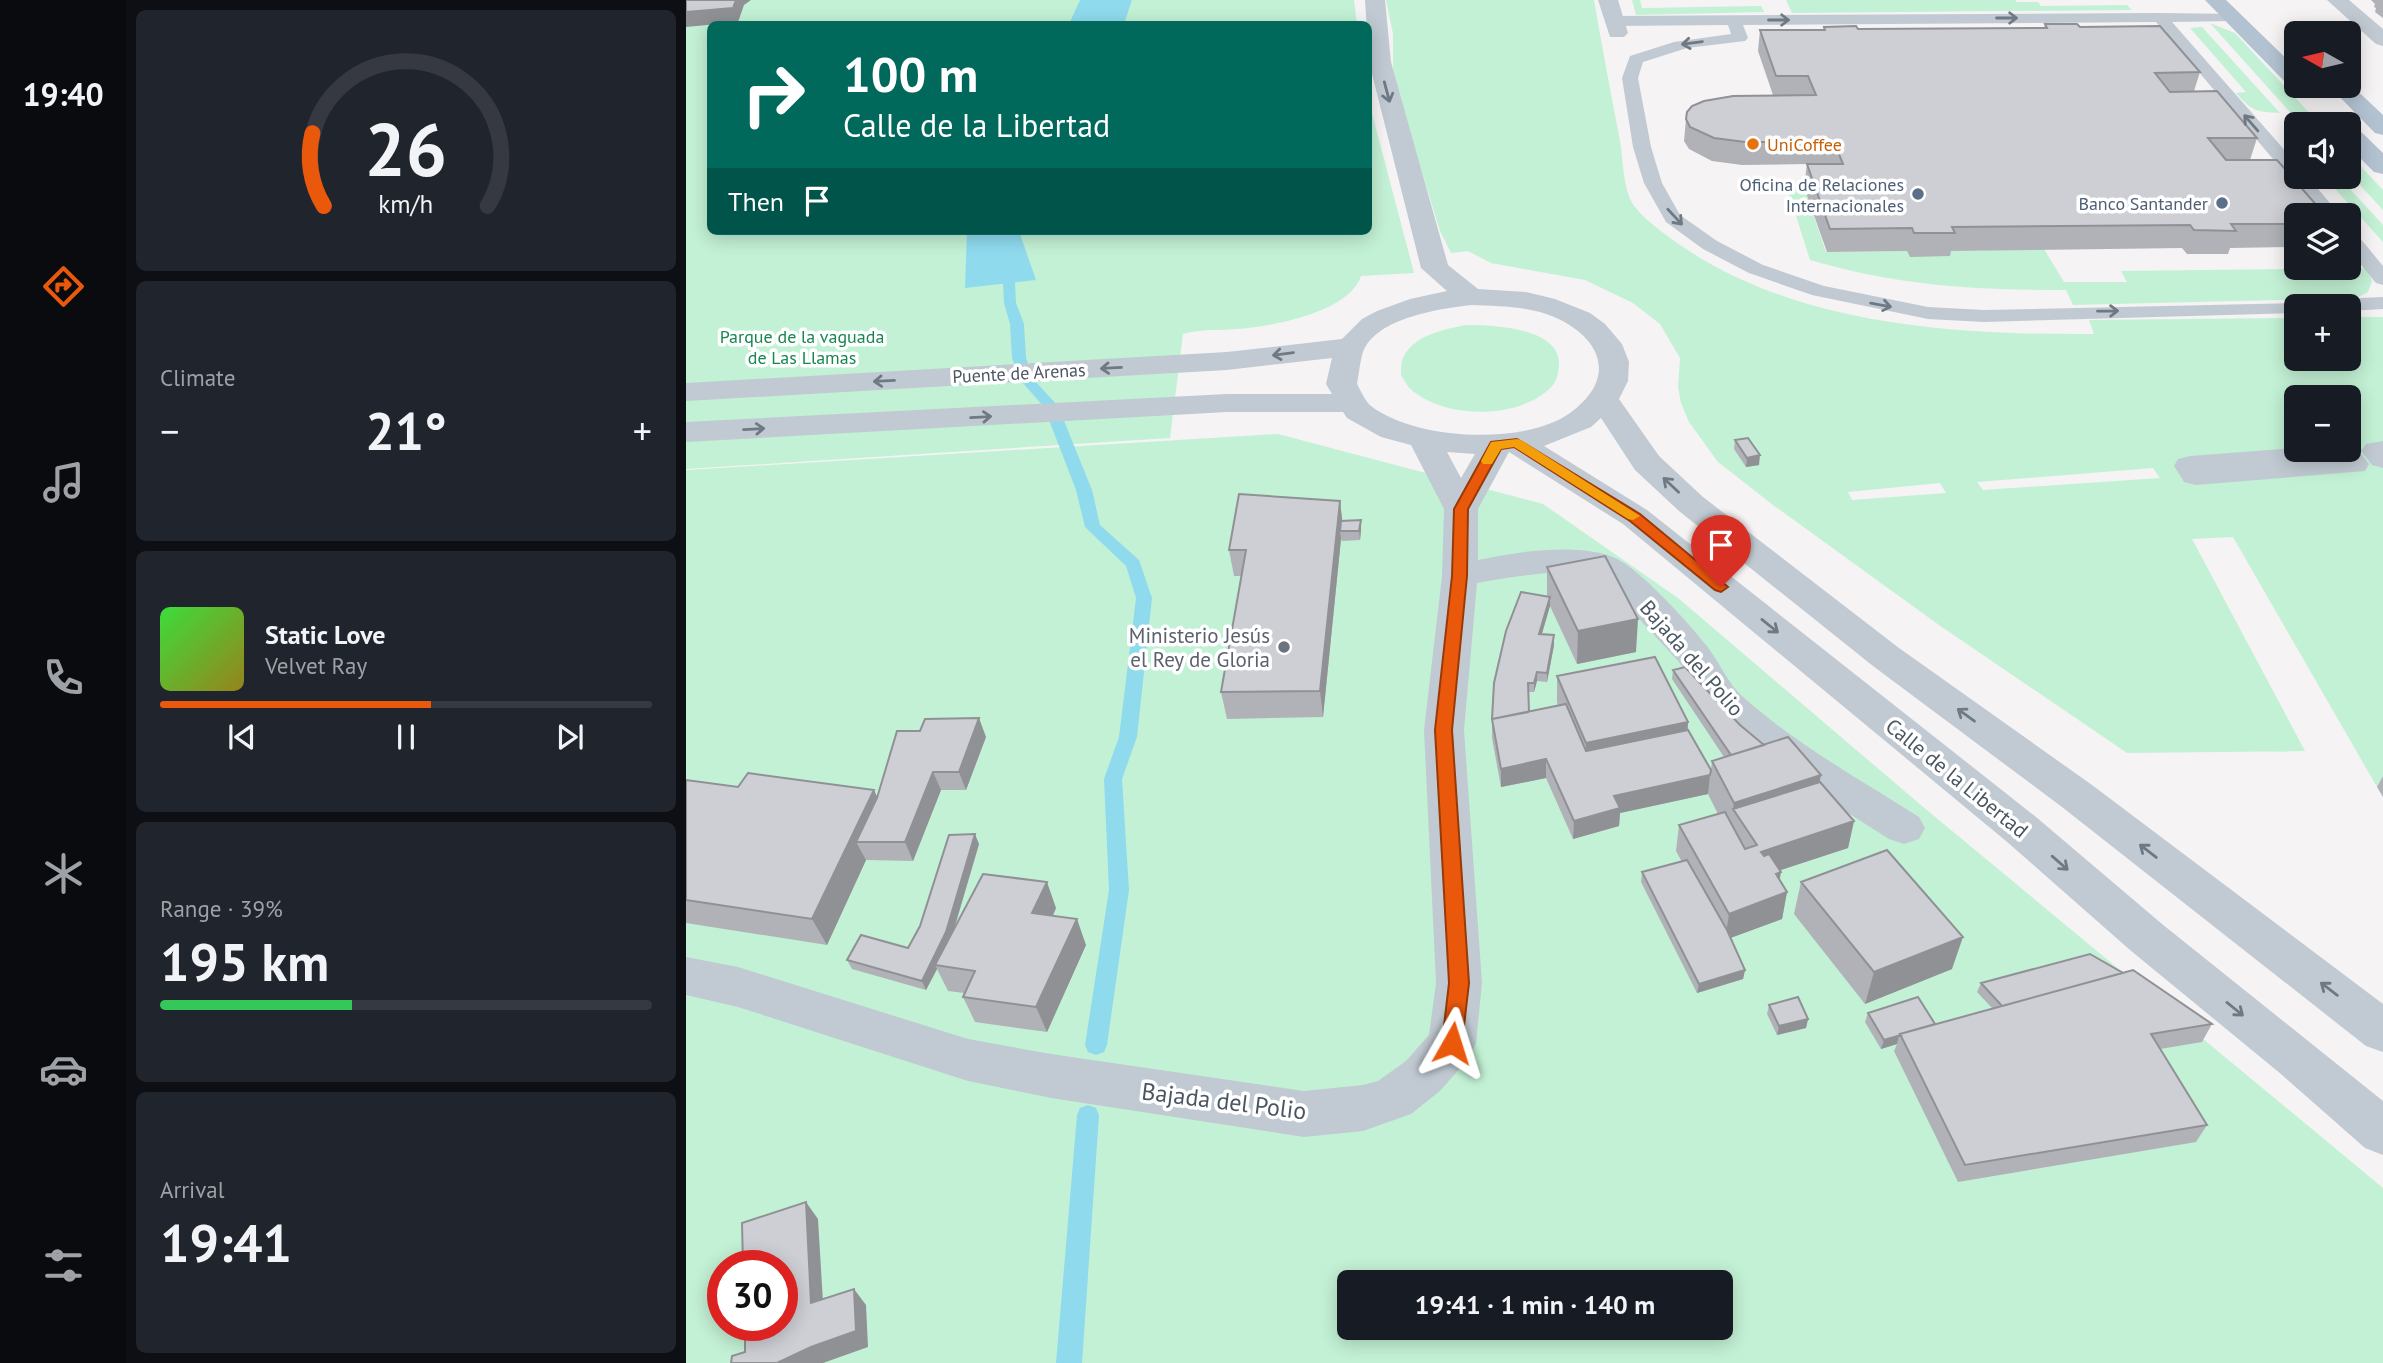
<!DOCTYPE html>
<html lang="en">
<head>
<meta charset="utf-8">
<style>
	:root { --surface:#171b24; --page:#20242c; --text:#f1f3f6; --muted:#9ea1a6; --line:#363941; --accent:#ea580c }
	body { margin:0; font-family:"PT Sans",sans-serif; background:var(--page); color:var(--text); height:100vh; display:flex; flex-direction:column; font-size:26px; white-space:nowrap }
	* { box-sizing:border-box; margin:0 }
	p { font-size:23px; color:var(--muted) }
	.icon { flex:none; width:38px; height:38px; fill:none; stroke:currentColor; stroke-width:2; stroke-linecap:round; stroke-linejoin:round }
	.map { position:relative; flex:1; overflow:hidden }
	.drawer { display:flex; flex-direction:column; gap:10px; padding:10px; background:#0d0f14; width:560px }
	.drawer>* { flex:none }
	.banner { position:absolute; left:21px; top:21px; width:665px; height:214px; border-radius:10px; box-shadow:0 4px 18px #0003; background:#00695c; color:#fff; overflow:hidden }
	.needle { width:46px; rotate:278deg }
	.buttons { position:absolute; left:1598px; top:21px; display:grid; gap:14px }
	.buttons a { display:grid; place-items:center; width:77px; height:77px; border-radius:10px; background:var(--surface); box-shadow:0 4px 18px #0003; font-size:35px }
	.speed { position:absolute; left:21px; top:1250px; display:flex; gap:14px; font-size:35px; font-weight:700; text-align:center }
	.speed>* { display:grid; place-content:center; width:91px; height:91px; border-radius:50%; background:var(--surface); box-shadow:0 4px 18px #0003; line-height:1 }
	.speed .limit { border:10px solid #d22; background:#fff; color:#111 }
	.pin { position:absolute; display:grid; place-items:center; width:60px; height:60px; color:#fff; margin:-72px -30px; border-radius:50% 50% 50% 0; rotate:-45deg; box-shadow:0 0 7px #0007 }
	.pin .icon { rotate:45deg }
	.me { position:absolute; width:77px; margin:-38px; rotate:6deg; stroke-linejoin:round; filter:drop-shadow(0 0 5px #0008) }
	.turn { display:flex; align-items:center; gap:24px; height:147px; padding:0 21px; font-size:32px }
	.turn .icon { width:91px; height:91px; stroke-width:2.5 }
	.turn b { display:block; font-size:49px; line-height:60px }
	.then { display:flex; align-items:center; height:66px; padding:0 21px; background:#0003; gap:14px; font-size:26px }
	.big { font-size:52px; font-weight:600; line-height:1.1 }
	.drawer .card { flex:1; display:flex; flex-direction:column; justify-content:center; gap:10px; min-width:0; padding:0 24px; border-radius:10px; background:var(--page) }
	.drawer .dial { align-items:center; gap:0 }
	.dial svg { height:182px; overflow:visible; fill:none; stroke:var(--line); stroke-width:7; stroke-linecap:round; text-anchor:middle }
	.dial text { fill:var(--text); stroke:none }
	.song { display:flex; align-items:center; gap:21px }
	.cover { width:84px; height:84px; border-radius:10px; background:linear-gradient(135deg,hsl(120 70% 55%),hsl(50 70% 35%)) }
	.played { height:7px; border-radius:4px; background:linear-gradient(90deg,var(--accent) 55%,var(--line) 55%) }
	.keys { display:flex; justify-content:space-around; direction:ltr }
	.heat { display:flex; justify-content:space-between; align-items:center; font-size:38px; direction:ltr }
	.charge { height:10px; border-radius:5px; background:linear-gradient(90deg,#34c759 39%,var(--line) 0) }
	.trip { position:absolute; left:651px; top:1270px; width:396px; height:70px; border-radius:10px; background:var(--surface); box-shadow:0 4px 18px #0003; font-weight:600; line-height:70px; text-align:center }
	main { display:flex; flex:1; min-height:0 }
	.dock { display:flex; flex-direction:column; width:126px; justify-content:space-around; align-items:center; background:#090b0e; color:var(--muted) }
	.dock .icon { width:49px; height:49px }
	.dock .active { color:var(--accent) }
	.dock b { font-size:32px; color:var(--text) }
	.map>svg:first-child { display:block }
</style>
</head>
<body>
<main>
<nav class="dock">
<b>19:40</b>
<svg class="icon active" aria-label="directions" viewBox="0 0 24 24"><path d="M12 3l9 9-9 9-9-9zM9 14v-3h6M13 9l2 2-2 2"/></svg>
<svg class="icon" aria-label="music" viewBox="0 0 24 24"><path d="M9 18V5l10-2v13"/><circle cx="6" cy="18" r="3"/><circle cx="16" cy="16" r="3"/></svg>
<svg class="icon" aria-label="phone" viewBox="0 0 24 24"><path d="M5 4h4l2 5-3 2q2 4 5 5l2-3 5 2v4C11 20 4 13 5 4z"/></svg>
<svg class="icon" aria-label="climate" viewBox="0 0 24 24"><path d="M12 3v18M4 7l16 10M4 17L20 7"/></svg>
<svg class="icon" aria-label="car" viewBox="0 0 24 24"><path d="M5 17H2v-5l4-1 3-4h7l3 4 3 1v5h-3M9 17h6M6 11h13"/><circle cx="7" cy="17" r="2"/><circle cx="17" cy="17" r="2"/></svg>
<svg class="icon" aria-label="filters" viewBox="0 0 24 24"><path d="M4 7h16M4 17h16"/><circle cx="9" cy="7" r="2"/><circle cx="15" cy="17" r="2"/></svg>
</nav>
<section class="drawer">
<div class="card dial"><svg viewBox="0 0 100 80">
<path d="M14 69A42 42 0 1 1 86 69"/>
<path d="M14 69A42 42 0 0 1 9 37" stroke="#ea580c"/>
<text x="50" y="56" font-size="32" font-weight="700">26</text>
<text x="50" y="72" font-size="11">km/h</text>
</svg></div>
<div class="card"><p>Climate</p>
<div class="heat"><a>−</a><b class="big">21°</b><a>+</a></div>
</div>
<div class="card">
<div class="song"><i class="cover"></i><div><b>Static Love</b><p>Velvet Ray</p></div></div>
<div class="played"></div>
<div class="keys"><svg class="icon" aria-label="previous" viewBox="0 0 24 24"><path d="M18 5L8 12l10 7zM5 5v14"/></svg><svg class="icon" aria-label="pause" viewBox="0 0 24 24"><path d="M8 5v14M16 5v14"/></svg><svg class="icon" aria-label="next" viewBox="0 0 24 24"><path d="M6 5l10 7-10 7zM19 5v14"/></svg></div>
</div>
<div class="card"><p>Range · 39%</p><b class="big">195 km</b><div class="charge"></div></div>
<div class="card"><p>Arrival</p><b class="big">19:41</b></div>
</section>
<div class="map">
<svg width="1697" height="1363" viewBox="0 0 1697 1363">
	<rect width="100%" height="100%" fill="#f5f3f3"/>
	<path fill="#c3f1d5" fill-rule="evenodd" d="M0 0H668L671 24H24V231H682L683 102 728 273 675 276C663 311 595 324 562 328 540 331 517 328 497 334L484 438 0 469Z
		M700 0H908C916 47 925 94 934 141 937 159 937 182 944 199 951 215 980 235 994 245 1112 326 1269 335 1408 334L1403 320 1610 318V359H1662L1663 317H1697V451L1692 452 1697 458V786L1691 787 1547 537 1506 539 1619 751 1441 753 1253 625 1087 505 1032 462 1003 422 995 403 992 387 994 358 974 324 947 303 899 280 805 263 782 251 765 253 754 231 713 98 707 69V34ZM1610 397H1662V450H1610ZM1467 468 1474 478 1297 490 1291 482ZM1254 483 1260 493 1166 500 1162 492Z
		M946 0H954L956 8 1075 6 1078 12 950 15Z
		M1100 0H1329L1331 2H1352L1355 6 1441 5 1446 10 1106 13Z
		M1524 23 1549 33 1630 120H1611Z
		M1516 27 1594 113C1570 112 1566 111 1550 93L1560 92 1504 28Z
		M1663 154 1697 190V210L1663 173Z
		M1627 177H1653L1697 225V242L1641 180H1629Z
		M1101 187H1118L1140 252 1221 251 1224 257 1262 251 1358 249 1378 282H1441L1435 271 1682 268 1686 281 1682 292 1670 298 1387 305 1380 290C1288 290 1213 286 1124 260Z
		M781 325C805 325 872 327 873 363 873 374 870 384 861 391 828 419 761 418 728 392 722 388 719 381 715 375 715 370 715 362 717 358 727 335 759 329 781 325Z
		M592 434 857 504 992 598 1236 806 1697 1188V1363H0V470ZM37 1265H96V1325H37ZM663 1283H1034V1328H663Z"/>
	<path fill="#90daee" d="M394 0H446L438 24H383Z
		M281 231H335V237L350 280 279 288Z"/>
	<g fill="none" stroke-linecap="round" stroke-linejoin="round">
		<path fill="#90daee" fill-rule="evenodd" d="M301 231H313L329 283 330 303 338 324 340 358 349 381 372 406 406 490 414 525 453 560 466 598 451 737 436 779 443 890 421 1045 418 1052 410 1055 402 1052 399 1045 423 890 418 779 433 737 450 598 440 566 399 527 390 490 358 407 336 382 326 358 324 324 318 303 317 283Z
			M402 1105 410 1108 413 1115 396 1363H370L391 1115 394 1108Z"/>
		<path fill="#c1cad2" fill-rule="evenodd" d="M1472 13 1552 14 1554 17 1552 20 1547 21 1486 22 1610 163V177H1622L1654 215H1635L1470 22 1057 25 1062 38 1059 41 1001 48 957 62 952 78 965 147 976 183 994 215 1031 241 1077 265 1138 286 1242 307 1298 310 1617 303 1620 306H1610V313L1298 322 1242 319 1126 295 1063 273 1017 249 980 222 958 183 947 147 936 78 944 56 988 42 1045 34 1042 25 927 26 919 21 927 16Z
			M1662 230 1669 232 1697 266V285L1690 283 1662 249Z
			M1697 297V309L1662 311V306H1621L1624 302 1631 300Z"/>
		<path fill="#c1cad2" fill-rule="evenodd" d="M679 0H699L705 62 762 265 792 289 840 292 869 299 904 313 919 324 936 344 943 362 942 381 933 399 973 456 1017 497 1213 648 1406 785 1697 1004V1052L1680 1046 1376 807 1187 666 993 511 949 470 915 418 905 427 858 446 961 510 1350 817 1476 924 1697 1101V1155L1679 1148 1595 1074 1444 950 1320 841 937 524 823 452 792 509V560C829 552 893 542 929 558 953 568 1003 623 1020 645 1033 661 1042 684 1057 697 1110 744 1173 779 1233 817L1239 828 1233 839 1218 844 1203 839 1099 773 1027 715 993 662 920 583C916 581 911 577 906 575 882 567 816 578 791 583L778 730 796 983 790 1043 783 1058 754 1091 725 1114 677 1131 618 1137 365 1098 282 1081 52 1007 0 995V957L52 967 282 1039 365 1054 618 1091 677 1085 692 1081 720 1061 743 1035 750 983 738 730 756 576 758 509 725 445 695 437 661 418 657 412H541L0 442V422L541 394H646L640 384 646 358 541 370 0 401V383L541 352 656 339 676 319 691 311 724 299 761 291 735 268 683 62ZM785 305C808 306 832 306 854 312 908 328 939 373 884 413 838 446 729 440 685 406 679 401 675 391 671 384 673 374 674 361 677 352 691 317 754 309 785 305ZM761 452 789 454 775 478Z
			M912 0H932L942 33 938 37H924Z
			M1641 0H1663L1697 29V46L1690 44Z
			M1697 441V468L1686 465 1675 451 1680 444Z
			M1662 445 1670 447 1683 464 1679 471 1510 485 1498 482 1488 466 1492 459 1504 456 1610 448 1662 450Z"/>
		<path fill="#b3c2d1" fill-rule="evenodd" d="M1519 0H1540L1610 68V86H1614L1602 85Z
			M1662 82 1697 115V135L1689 133 1643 86H1662Z
			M1662 125 1670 127 1697 153V174L1688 172 1662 146Z"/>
	</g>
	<path fill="#b0b2b7" d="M1685 0H1697V18L1689 12 1690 8 1688 7 1689 4Z
		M1359 24 1394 27 1514 72 1508 91 1571 138 1564 160 1610 215V247L1544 248 1542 254H1501L1496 248 1265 251 1264 256 1224 257 1221 251 1141 252 1118 187 1121 164 1056 165 1026 161 1003 149 998 141 1000 119 1087 95 1072 51 1074 30H1137L1138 27 1172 29 1358 28Z
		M1049 440 1073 465 1060 467 1048 449Z
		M654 501 656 521 675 530 674 540 656 541 655 539 637 717 541 719 535 692 555 576H548L543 550Z
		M861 567 950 652 891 664 864 606 856 634 868 645 861 682 851 681 848 692H842L843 712 872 706 871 702V676L1002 722V730L1025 770 1026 761 1038 757 986 679 987 670 1078 745 1134 782 1168 821 1162 848 1094 870V880L1101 892 1096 919 1044 938 1059 970 1057 979 1011 993 955 882 956 872 996 862 990 851 993 825 1032 814 1022 794 934 813 933 826 887 839 860 778 815 787 806 738V719L861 596Z
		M300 737 280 790H255L227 861 180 860 141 945 0 923V780L52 787 191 798Z
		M1697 776V797L1691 787Z
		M293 844 268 930 370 908 367 916 400 945 361 1032 289 1022 277 997 278 993 262 991 251 969 240 990 166 969 161 960 222 948Z
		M1115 882 1266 969 1179 1004 1108 914Z
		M1295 983 1526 1024 1516 1042 1474 1049 1521 1125 1510 1142 1272 1182 1208 1051 1211 1044 1195 1049 1179 1022 1182 1013 1249 1024 1306 1008 1291 992Z
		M1083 1005 1122 1019 1120 1028 1091 1035 1081 1014Z"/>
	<path fill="#909195" d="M50 0H65L58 5 52 22 0 27V12Z
		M1074 455 1073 465 1060 467 1061 458Z
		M654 501 657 527 654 531 655 539 637 717 634 691Z
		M675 520V530L674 540 673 531Z
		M864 597V606L853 643V634Z
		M952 619 950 652 891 664 892 631Z
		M868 635V645L861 682V673Z
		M851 672V681L848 692V683Z
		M293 718 300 737 280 790 273 772Z
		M1002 722 1000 749 899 770 900 743Z
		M860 759V778L815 787V769Z
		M247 772 255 790 227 861 219 842Z
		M1024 775 1022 794 934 813 933 826 887 839 888 821 928 796Z
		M1135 775 1128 808 1047 809 1048 803Z
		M188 790 200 816 170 842 180 860 141 945 126 919Z
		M1168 821 1162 848 1071 878 1075 852Z
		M289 834 293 844 264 942 249 965 251 969 240 990 236 981Z
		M1095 872 1091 896 1101 892 1096 919 1039 940 1043 914 1090 874Z
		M361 882 370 908 356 939 346 913Z
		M391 919 400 945 361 1032 350 1007Z
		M1277 937 1266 969 1179 1004 1188 972Z
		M1059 970 1057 979 1011 993 1013 984Z
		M1122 1019 1120 1028 1091 1035 1093 1026Z
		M1213 1035 1211 1044 1195 1049 1198 1040Z
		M120 1202 132 1219 138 1319 125 1303Z
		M168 1289 180 1305 182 1347 137 1363H91Z"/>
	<path fill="#cdcfd5" stroke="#909195" stroke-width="2" d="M0 0H50L47 8 0 12Z
		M1359 24H1391L1394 27 1474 26 1514 72 1469 73 1484 92 1531 91 1571 138H1522L1540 160H1591L1639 215H1610V224H1545L1550 231 1508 230 1504 225 1266 227 1269 233H1228L1226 228 1144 229 1121 164H1157L1148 142H1059L1028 138 1004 127 1000 119 1001 112 1006 106 1018 101 1047 96 1130 95 1122 76H1090L1074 30H1139L1138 27 1170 26 1172 29 1361 28Z
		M1062 438 1074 455 1061 458 1049 440Z
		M553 494 654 501 634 691 535 692 560 550H543Z
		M675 520 673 531H654L655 521Z
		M919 556 952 619 892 631 861 567Z
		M835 592 864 597 853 634 868 635 861 673 851 672 848 683H842L843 712 806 719 808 683 820 631Z
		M969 657 1002 722 900 743 871 676Z
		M999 667 1054 725 1078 745 1045 755 987 670Z
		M880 704 900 751 1002 730 1025 770 1024 775 928 796 934 808 888 821 860 759 815 769 806 719Z
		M293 718 273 772H247L219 842H170L191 798 211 731H234L239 719Z
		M1102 737 1135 775 1048 803 1026 761Z
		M62 773 188 790 126 919 0 900V780L52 787Z
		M1134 782 1168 821 1075 852 1078 856 1083 854 1095 872 1090 874 1101 892 1043 914 993 825 1039 812 1059 849 1071 845 1047 809Z
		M289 834 260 932 236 981 161 960 175 935 222 948 234 926 263 835Z
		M1201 850 1277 937 1188 972 1115 882Z
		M1001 860 1041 930 1059 970 1013 984 956 872Z
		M297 874 361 882 346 913 391 919 350 1007 277 997 289 971 249 965Z
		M1404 954 1437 973 1316 1006 1295 983Z
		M1447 970 1526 1024 1465 1034 1521 1125 1279 1165 1214 1034Z
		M1112 997 1122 1019 1093 1026 1083 1005Z
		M1232 997 1249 1024 1214 1034 1215 1035 1198 1040 1182 1013Z
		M120 1202 125 1303 168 1289 170 1331 125 1347 91 1363H45L46 1356 59 1352V1325H96V1265H57L56 1223Z"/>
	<defs><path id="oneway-shaft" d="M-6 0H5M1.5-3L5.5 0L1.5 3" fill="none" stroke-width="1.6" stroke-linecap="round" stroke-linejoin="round" transform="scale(1.75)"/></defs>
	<g stroke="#6e7983">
		<use href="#oneway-shaft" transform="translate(1321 18)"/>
		<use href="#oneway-shaft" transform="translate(1093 20)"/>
		<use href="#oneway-shaft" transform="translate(1006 43) rotate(172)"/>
		<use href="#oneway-shaft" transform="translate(701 92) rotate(75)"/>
		<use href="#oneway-shaft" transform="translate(1565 123) rotate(-131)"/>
		<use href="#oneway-shaft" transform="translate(989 217) rotate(47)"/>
		<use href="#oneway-shaft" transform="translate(1195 305) rotate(10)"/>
		<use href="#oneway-shaft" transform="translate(1422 311) rotate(-1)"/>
		<use href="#oneway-shaft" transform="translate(597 354) rotate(173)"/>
		<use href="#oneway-shaft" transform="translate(425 368) rotate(177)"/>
		<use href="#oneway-shaft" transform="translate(198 381) rotate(177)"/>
		<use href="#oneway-shaft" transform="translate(295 417) rotate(-3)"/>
		<use href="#oneway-shaft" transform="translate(68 429) rotate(-3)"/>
		<use href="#oneway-shaft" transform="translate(985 485) rotate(-137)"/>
		<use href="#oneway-shaft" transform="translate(1084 626) rotate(39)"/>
		<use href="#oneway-shaft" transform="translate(1280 715) rotate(-144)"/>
		<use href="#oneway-shaft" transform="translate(1462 851) rotate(-142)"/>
		<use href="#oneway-shaft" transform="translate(1374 863) rotate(41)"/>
		<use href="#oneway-shaft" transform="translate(1643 989) rotate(-143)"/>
		<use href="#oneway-shaft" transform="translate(1549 1009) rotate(39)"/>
	</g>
	<path fill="#ea580c" stroke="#983908" stroke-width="2" d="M831 439 954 514 1042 587 1035 592 1029 590 944 521 828 447 815 449 782 509 781 576 766 730 783 983 776 1043 773 1049 766 1051 759 1049 756 1043 763 983 749 730 766 576 768 509 805 442Z"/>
	<path fill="#f59e0b" d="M831 439 835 440 954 516 947 520 942 519 828 447 815 449 806 464H797L795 461 805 442Z"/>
	<circle fill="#e8710a" stroke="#fff" stroke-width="2.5" cx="1067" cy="144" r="7"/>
	<g fill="#5c6f8a" stroke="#fff" stroke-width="2.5">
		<circle cx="1232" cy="194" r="7"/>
		<circle cx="1536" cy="203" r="7"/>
	</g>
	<circle fill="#6b7280" stroke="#fff" stroke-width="2.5" cx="598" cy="647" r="7"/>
	<g text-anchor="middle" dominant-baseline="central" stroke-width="7" stroke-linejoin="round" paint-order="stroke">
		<g font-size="18" fill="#c56008" stroke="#fff" text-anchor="start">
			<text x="1081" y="144">UniCoffee</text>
		</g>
		<g font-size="18" fill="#4e5e75" stroke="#fff" text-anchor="end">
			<text x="1218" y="184">Oficina de Relaciones<tspan x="1218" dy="21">Internacionales</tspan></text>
			<text x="1522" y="203">Banco Santander</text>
		</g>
		<g font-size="18" fill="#17864f" stroke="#fff">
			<text x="116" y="336">Parque de la vaguada<tspan x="116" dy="21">de Las Llamas</tspan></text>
		</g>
		<g font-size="18" fill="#4a5661" stroke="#fff">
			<text transform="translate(333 373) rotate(-3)">Puente de Arenas</text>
		</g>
		<g font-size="21" fill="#5b616d" stroke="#fff" text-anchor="end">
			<text x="584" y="635">Ministerio Jesús<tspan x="584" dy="24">el Rey de Gloria</tspan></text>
		</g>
		<g font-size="21" fill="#4a5661" stroke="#fff">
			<text transform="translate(1006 658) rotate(49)">Bajada del Polio</text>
			<text transform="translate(1271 778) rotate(39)">Calle de la Libertad</text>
		</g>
		<g font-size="24" fill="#4a5661" stroke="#fff">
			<text transform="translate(538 1101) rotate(7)">Bajada del Polio</text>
		</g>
	</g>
</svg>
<div class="buttons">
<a><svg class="needle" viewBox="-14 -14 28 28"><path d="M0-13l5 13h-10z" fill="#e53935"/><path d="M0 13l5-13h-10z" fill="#9ea1a6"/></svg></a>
<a><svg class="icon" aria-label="sound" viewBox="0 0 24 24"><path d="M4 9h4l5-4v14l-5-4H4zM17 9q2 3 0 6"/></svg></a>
<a><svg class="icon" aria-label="layers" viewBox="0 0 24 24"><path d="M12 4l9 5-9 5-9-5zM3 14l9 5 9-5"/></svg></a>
<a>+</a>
<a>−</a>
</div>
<div class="speed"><div class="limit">30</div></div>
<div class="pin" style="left:1035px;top:587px;background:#d93025"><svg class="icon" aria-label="arrive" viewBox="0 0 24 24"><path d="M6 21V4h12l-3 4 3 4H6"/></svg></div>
<svg class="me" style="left:766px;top:1043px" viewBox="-20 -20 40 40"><path d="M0-17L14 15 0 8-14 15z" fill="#ea580c" stroke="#fff" stroke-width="4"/></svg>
<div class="trip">19:41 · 1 min · 140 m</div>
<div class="banner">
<div class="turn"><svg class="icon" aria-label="right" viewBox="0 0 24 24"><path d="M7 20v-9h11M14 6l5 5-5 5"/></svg><div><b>100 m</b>Calle de la Libertad</div></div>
<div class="then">Then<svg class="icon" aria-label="arrive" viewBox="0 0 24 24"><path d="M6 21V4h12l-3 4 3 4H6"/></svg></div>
</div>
</div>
</main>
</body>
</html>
